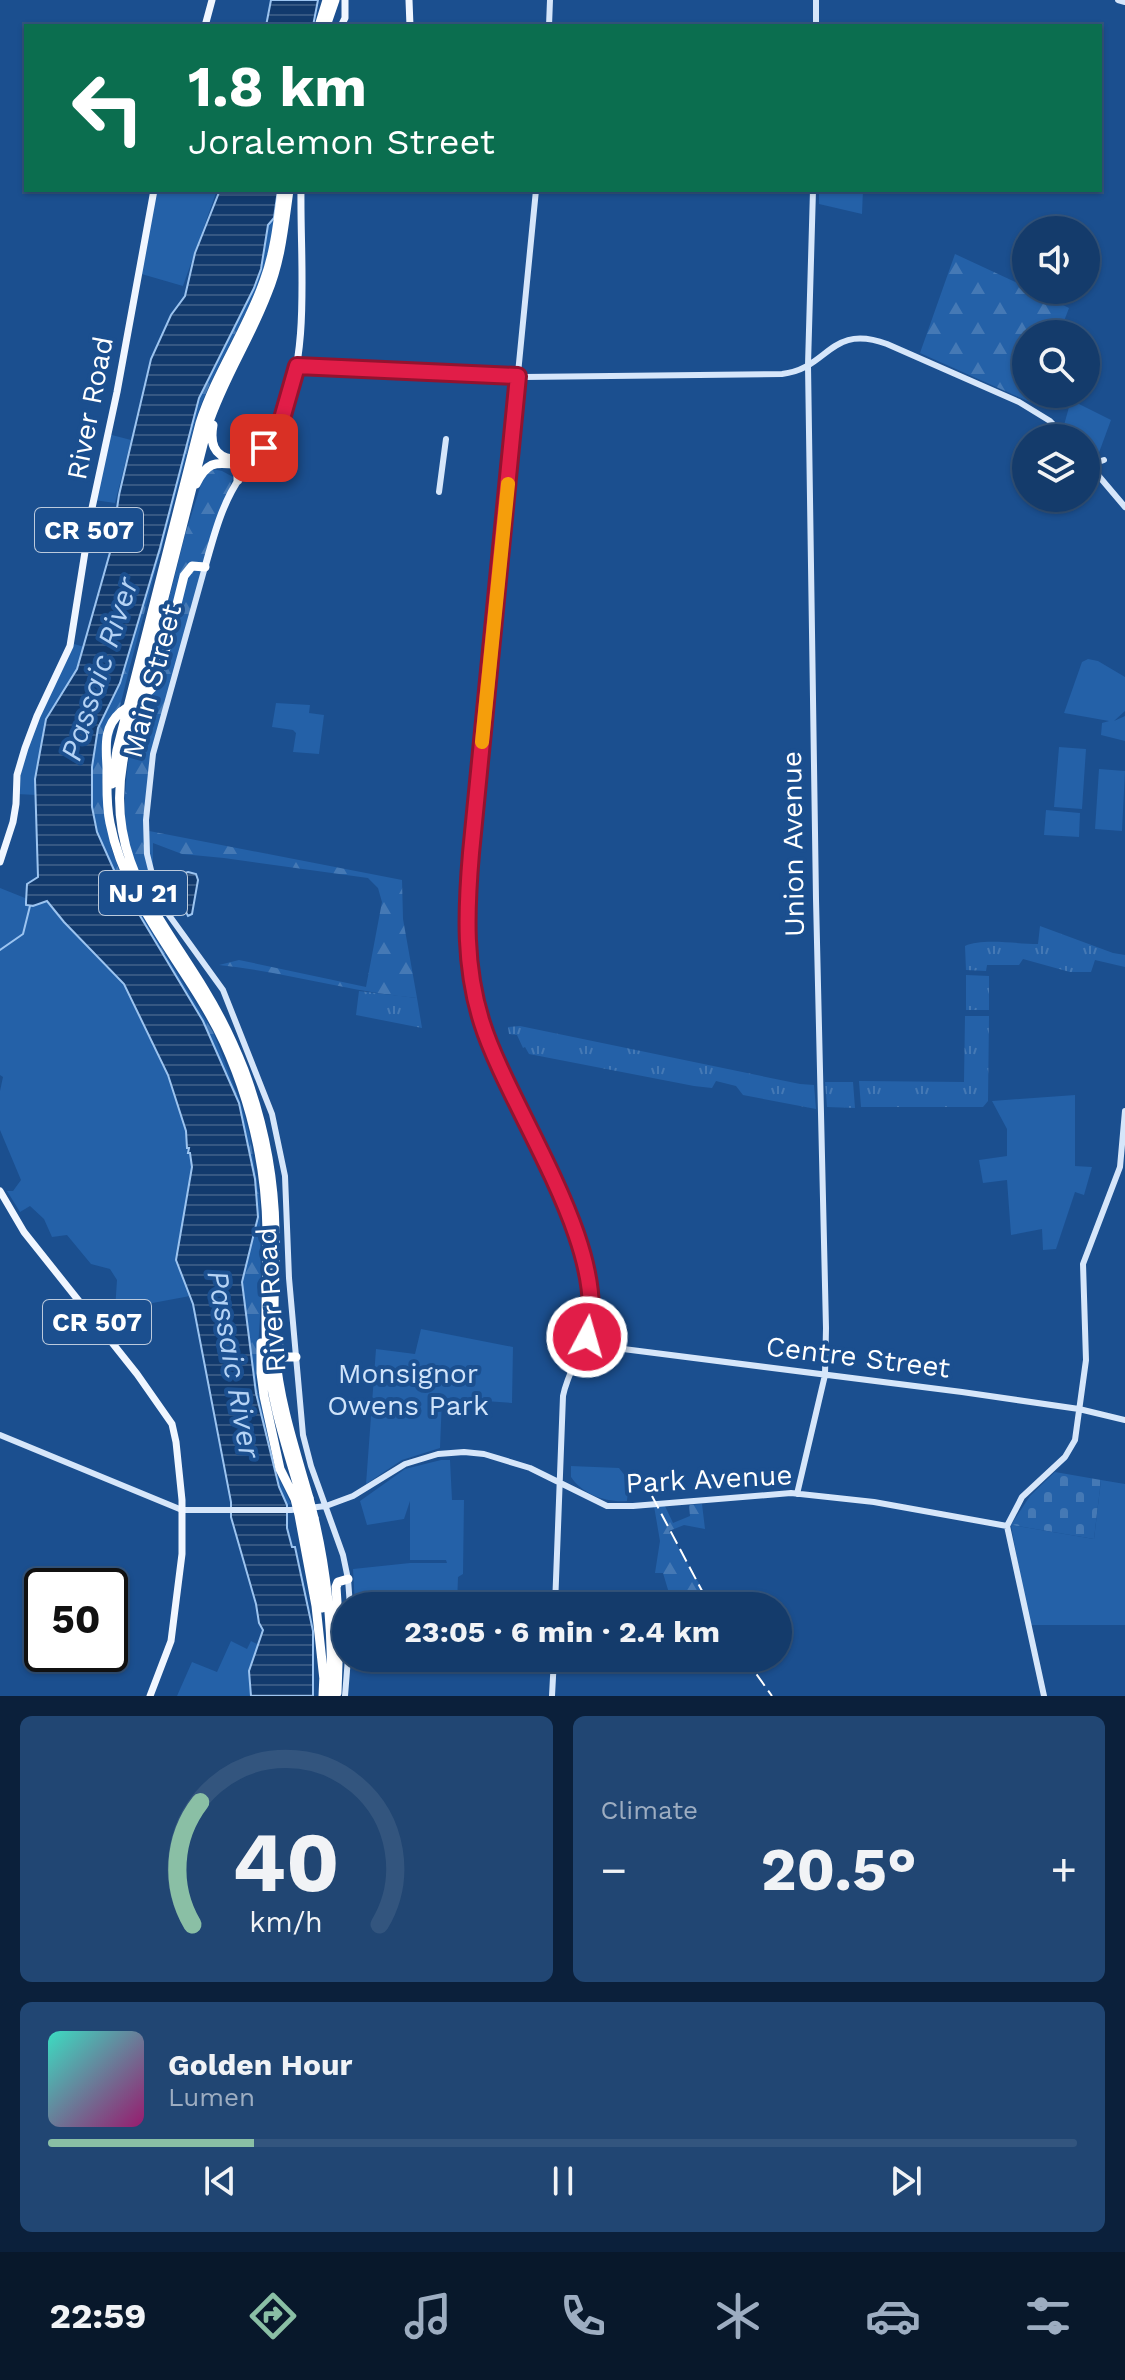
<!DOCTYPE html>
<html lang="en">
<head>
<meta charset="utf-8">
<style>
	:root { --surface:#143b6b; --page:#214673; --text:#f1f3f6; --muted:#9dadc1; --line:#33557e; --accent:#8abfa5 }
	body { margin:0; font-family:"Work Sans",sans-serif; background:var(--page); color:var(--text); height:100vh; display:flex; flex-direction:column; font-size:30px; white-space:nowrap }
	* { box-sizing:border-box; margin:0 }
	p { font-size:26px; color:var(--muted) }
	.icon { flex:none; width:44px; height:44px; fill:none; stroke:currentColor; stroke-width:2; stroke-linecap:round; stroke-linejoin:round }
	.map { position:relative; height:1696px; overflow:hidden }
	.details { display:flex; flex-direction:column; gap:20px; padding:20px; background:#0b203b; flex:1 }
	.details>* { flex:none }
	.banner { position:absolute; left:24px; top:24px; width:1078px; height:168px; border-radius:0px; box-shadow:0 2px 6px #0004,0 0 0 2px var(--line); background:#0b6e4f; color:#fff; overflow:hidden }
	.controls { position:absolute; left:1012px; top:216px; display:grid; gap:16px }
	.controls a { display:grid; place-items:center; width:88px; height:88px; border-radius:50%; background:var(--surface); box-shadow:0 2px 6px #0004,0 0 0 2px var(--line); font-size:40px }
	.speed { position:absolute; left:24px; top:1568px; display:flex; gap:16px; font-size:40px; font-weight:700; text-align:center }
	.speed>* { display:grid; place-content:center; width:104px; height:104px; border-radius:50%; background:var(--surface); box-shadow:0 2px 6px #0004,0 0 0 2px var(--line); line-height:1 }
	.speed .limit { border:4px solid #111; border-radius:12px; background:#fff; color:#111 }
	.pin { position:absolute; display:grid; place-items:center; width:68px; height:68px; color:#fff; margin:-34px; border-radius:16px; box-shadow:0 4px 12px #0006 }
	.me { position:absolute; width:88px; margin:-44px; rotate:6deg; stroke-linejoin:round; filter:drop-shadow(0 0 6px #0008) }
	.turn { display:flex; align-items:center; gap:28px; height:168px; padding:0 32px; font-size:36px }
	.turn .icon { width:104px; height:104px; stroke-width:2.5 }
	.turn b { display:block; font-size:56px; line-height:68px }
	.big { font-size:60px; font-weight:700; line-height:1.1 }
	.details .tile { flex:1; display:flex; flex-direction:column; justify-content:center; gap:12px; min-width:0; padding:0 28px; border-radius:12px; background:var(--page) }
	.details .dial { align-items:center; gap:0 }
	.dial svg { height:208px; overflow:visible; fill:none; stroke:var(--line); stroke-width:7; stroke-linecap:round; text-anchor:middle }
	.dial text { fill:var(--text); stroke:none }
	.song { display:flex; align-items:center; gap:24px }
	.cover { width:96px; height:96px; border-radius:12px; background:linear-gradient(135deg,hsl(170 70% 55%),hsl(320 70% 35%)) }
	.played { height:8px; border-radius:4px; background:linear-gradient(90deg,var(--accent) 20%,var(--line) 20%) }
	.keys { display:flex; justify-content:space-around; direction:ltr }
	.heat { display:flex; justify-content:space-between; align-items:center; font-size:44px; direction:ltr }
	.details .tiles { flex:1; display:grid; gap:20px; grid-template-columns:1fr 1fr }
	.tile:last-child { grid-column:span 2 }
	.trip { position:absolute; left:332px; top:1592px; width:460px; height:80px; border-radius:40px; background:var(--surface); box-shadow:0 2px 6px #0004,0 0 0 2px var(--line); font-weight:700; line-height:80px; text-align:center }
	.menu { display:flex; height:128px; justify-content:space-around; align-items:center; background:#08182b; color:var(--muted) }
	.menu .icon { width:56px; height:56px }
	.menu .active { color:var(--accent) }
	.menu b { font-size:36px; color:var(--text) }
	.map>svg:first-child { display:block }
</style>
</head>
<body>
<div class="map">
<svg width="1125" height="1696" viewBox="0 0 1125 1696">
	<defs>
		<pattern id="grass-tufts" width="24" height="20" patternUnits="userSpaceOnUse" patternTransform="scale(2)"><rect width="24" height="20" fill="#2461a8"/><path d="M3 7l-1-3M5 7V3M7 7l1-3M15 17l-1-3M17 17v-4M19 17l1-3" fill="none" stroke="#4579b5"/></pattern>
		<pattern id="forest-firs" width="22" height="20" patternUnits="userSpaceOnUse" patternTransform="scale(2)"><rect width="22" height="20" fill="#2461a8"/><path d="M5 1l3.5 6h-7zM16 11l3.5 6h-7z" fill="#4579b5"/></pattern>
		<pattern id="cemetery-stones" width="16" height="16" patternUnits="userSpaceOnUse" patternTransform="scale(2)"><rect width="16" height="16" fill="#2461a8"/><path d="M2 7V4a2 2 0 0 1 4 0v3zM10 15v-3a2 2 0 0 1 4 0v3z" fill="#4579b5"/></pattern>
		<pattern id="water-rules" width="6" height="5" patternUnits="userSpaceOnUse" patternTransform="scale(2)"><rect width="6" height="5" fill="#123a6d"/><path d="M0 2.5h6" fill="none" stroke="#365883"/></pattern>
	</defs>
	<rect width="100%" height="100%" fill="#1b4f8f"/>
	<path fill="url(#grass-tufts)" d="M1040 926 1113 953 1125 955V967L1095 960 1091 972H1070L1023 959 1019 965H987L986 971 966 970 965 946C982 938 1017 944 1038 944Z
		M966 975 989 976V1010H966Z
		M359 991 417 998 422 1028 356 1015Z
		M965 1016H989L988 1101 983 1107H861L859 1081 964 1082Z
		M520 1026 800 1084 814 1085 816 1109 743 1095 736 1086 716 1081 712 1088 694 1086 529 1054 525 1047 523 1048 517 1035 509 1034 508 1027Z
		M825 1082H853L855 1108 827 1107Z"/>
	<path fill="url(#forest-firs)" d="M274 218C269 290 221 349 197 415L129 670 102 779 104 809 111 847 125 888 213 1032 242 1107 250 1137 260 1202 261 1299 256 1382 275 1470 291 1504 287 1505 279 1487 256 1393 242 1281 258 1217 239 1103 203 1021 118 879 97 832 92 807V767L98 728 120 682 160 548 199 398 245 307 261 269 268 225Z
		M955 254 1026 287V290H1032L1069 308 1059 334H1026V394H1035L1032 403 920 353Z
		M212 469 222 471 233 477 151 752 144 830 402 880 403 919 417 998C350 992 285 972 219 965L239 960 366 987 382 902 378 888 368 878 224 858 182 854 153 843V876L161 904 160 905C154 896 147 888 142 879 121 844 123 796 129 757L185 535 204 475Z
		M664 1504 673 1523 690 1516 689 1505 702 1504 705 1529 684 1525 669 1531 712 1606H704L695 1593H669L663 1573H655L660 1541 654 1506Z"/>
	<path fill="url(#cemetery-stones)" d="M1055 1472 1101 1480 1094 1539 1011 1525 1030 1496Z"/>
	<path fill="#2461a8" d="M154 190H217L183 286 138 273Z
		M819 190H863L862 214 819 204Z
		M1071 400 1111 420 1097 458H1090L1086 453V438H1074L1064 425Z
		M108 434 131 440 115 503 94 500Z
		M71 643 84 647 77 669 46 719 35 779 36 795 17 794 25 748Z
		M1088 659 1098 661 1125 677V711L1114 721 1125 716V741L1101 735 1102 723 1109 721 1064 713 1082 662Z
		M276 703 310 705 309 713 324 715 319 754 293 752 296 733 293 730 272 727Z
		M1059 747 1086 749 1082 809 1054 807Z
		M1099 769 1125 771 1122 831 1095 829Z
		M1046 810 1080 813 1079 837 1044 835Z
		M0 888 25 898 27 905 33 906 47 901 64 922 124 984 168 1075 186 1131 192 1167 176 1260 190 1296 115 1310 117 1280 110 1269 91 1264 67 1235 52 1237 44 1219 30 1206 20 1212 7 1191H13L21 1180 0 1130V1091L3 1077 0 1075Z
		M1075 1095V1166L1092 1167 1084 1195 1075 1192 1056 1249 1043 1250 1042 1229 1011 1235 1007 1180 983 1183 979 1160 1007 1156V1129L992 1101Z
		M421 1329 513 1347 512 1403 442 1398 440 1448 402 1460 366 1484 376 1349 415 1354Z
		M441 1460H450L452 1500H464L463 1574 458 1577 457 1606H355L353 1569 410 1563H447L446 1560H410V1501L404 1519 367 1525 360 1501 405 1469Z
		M571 1466 619 1468 629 1481 627 1501C607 1503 582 1494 571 1477Z
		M1101 1480 1125 1484V1625H1029L1011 1525 1094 1539Z
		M231 1641 247 1649 251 1641 259 1645 249 1671 251 1696H177L192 1662 217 1672Z"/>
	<path fill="url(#water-rules)" stroke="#9cc4f0" stroke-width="2" d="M271 0H318L313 26H266Z
		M220 190H278L274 218 268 225 261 269 254 288 199 398 160 548 120 683 98 728 92 767V807L97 832 118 879 203 1021 239 1103 255 1179 258 1217 242 1282 256 1393 279 1487 287 1505V1528L292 1547H295L313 1631V1696H251L249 1671 263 1630 259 1623 256 1604 231 1517V1502L193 1304 176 1260 192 1167 190 1153H188L189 1148H187L186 1131 168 1075 124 984 64 922 47 901 33 906 26 905V902L27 884 38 877 35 779 46 719 77 669 111 549 119 495 151 359 171 315 185 296 195 253Z
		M188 872 196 874 198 880 192 914 188 916 171 882 174 876Z"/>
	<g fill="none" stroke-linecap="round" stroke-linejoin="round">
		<path stroke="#9cc4f0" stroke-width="2" d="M0 950 23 934 30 906"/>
		<path stroke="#d6e6fa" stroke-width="6" d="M1118 0 1125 2
			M549 26 550 0
			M816 26V0
			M536 190 473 832C468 899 461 964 484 1030 502 1083 531 1133 554 1184 572 1224 593 1266 591 1311 590 1342 569 1366 563 1396L555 1606
			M297 366 524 377 782 374C829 369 829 323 887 344L1019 402 1050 421 1066 438
			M1086 461 1125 507
			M1090 465 1104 460
			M439 492 446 439
			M205 567 153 754 146 820 147 854 155 886 166 911 223 990 272 1114 285 1176 289 1278 303 1435 311 1466 343 1555 348 1579 350 1606
			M584 1344 962 1392 1079 1409 1125 1420
			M0 1435 182 1510H291L326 1506 353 1496 405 1464 438 1454 464 1452 484 1454 530 1468 607 1506H633L791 1493 874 1502 1007 1526
			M797 1494 825 1375 826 1328 816 899 808 365 813 190
			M345 1696 348 1658
			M552 1696 554 1658
			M1044 1696 1007 1526 1022 1497 1065 1457 1075 1440 1086 1360 1083 1264 1120 1167 1125 1111"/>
		<path stroke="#f0f6ff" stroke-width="7" d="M409 0 410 26
			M205 26 212 0
			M341 26 345 18V0
			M205 567C214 535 222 503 241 476 253 457 273 443 281 422 311 349 300 266 301 190
			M0 862 13 822 16 804 17 775 25 748 37 716 70 646 92 508 117 392 154 190
			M0 1191 24 1232 137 1374 172 1424 176 1442 182 1500V1554L171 1641 150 1696"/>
		<path stroke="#fff" stroke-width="9" d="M319 26 327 0
			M326 26 335 0
			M289 190C284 225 281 261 267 294 250 339 223 379 208 425L125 751C102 853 154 908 204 989 220 1015 233 1042 244 1070 263 1121 274 1175 275 1230 276 1270 272 1310 275 1351 279 1401 295 1449 309 1498
			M213 425C210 442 213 456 232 459
			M232 464 238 469V480
			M196 484C212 451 225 469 250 463
			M145 695 155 685 159 676 184 576 192 566 205 567
			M121 712C103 727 106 747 107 768 107 786 106 805 110 823 126 906 189 967 224 1042 251 1102 266 1165 267 1231 268 1271 264 1312 267 1352 271 1403 288 1451 302 1500
			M112 784 117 750 200 423C216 373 247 330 264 281 275 252 278 221 282 190
			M261 1343V1373L264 1396 280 1469 295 1499 299 1515 316 1606 324 1680
			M279 1346 284 1357H296
			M314 1518C328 1577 333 1636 331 1696
			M307 1520 316 1561 322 1608
			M337 1693 339 1633 336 1587 338 1582 348 1579
			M323 1696 324 1674"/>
		<path stroke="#fff" stroke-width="2" stroke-dasharray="14 6" stroke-linecap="butt" d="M652 1496 710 1606
			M745 1658 772 1696"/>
		<path stroke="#fff" stroke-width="9" d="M121 712 145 695
			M309 1498 314 1518
			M302 1500 307 1520"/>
	</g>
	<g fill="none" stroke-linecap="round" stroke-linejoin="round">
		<g stroke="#92132f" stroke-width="20">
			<path id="route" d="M264 448 281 422 297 366 518 376 471 853C466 912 464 967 482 1023 509 1109 612 1250 587 1337"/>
		</g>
		<use href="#route" stroke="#e11d48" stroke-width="14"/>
		<path stroke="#f59e0b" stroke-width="14" d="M482 742 508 484"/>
	</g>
	<g text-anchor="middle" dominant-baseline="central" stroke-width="8" stroke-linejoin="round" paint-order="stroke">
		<g fill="#1b4f8f" stroke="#bbcadd" stroke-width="2">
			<rect x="35" y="508" width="108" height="44" rx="6"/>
			<rect x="99" y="871" width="88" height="44" rx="6"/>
			<rect x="43" y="1300" width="108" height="44" rx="6"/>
		</g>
		<g font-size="26" font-weight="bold" fill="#fff">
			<text x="89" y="530">CR 507</text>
			<text x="143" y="893">NJ 21</text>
			<text x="97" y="1322">CR 507</text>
		</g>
		<g font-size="28" fill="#fff" stroke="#1b4f8f">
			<text transform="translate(90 408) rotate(-79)">River Road</text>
			<text transform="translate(152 681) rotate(-75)">Main Street</text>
			<text transform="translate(793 844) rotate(-91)">Union Avenue</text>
			<text transform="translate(271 1300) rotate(-94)">River Road</text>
			<text transform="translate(858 1357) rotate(7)">Centre Street</text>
			<text transform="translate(709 1479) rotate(-3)">Park Avenue</text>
		</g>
		<g font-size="28" fill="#cfe3fa" stroke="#1b4f8f">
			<text x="408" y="1373">Monsignor<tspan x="408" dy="32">Owens Park</tspan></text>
		</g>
		<g font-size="30" font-style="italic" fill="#b5d3f5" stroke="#1b4f8f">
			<text transform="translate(99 669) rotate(-72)">Passaic River</text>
			<text transform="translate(234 1364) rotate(80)">Passaic River</text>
		</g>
	</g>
</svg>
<div class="controls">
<a><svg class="icon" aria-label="sound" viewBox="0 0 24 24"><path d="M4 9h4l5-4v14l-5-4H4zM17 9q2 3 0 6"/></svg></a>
<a><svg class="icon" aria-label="search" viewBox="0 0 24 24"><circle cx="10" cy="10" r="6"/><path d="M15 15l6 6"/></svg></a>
<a><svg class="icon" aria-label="layers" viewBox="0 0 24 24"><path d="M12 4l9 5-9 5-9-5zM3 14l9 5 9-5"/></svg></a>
</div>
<div class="speed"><div class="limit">50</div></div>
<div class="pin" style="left:264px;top:448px;background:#d93025"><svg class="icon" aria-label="arrive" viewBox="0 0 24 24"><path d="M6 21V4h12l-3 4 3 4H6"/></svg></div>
<svg class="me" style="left:587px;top:1337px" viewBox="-20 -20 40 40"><circle r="17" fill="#e11d48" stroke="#fff" stroke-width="3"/><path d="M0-11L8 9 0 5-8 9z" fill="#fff"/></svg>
<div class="trip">23:05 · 6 min · 2.4 km</div>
<div class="banner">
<div class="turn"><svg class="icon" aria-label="left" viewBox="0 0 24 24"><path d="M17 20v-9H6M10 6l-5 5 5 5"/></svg><div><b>1.8 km</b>Joralemon Street</div></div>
</div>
</div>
<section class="details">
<div class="tiles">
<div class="tile dial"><svg viewBox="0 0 100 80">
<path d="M14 69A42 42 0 1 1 86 69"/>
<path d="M14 69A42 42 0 0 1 17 22" stroke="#8abfa5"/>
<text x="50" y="56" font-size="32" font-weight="700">40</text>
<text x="50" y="72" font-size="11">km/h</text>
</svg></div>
<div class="tile"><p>Climate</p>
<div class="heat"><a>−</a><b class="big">20.5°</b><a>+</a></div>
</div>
<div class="tile">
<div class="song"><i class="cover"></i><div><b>Golden Hour</b><p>Lumen</p></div></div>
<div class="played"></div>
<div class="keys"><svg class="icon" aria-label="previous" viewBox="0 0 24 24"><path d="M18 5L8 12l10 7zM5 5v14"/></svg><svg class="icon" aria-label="pause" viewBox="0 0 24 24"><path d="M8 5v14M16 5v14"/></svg><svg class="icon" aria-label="next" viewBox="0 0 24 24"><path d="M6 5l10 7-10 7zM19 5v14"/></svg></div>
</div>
</div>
</section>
<nav class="menu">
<b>22:59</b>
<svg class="icon active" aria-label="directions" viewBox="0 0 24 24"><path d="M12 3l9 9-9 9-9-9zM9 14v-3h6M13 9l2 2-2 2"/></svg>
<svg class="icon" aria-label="music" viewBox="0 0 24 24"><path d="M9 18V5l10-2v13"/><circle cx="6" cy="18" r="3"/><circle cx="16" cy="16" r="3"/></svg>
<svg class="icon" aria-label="phone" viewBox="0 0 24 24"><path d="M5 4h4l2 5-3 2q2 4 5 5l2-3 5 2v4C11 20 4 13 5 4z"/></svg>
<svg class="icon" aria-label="climate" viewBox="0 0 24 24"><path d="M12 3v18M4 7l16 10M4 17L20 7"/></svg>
<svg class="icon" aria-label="car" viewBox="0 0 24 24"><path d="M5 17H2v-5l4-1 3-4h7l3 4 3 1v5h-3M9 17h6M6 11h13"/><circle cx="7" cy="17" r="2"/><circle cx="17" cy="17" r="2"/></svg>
<svg class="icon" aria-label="filters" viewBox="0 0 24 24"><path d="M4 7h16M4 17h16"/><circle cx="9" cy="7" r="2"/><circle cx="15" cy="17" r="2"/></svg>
</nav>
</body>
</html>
